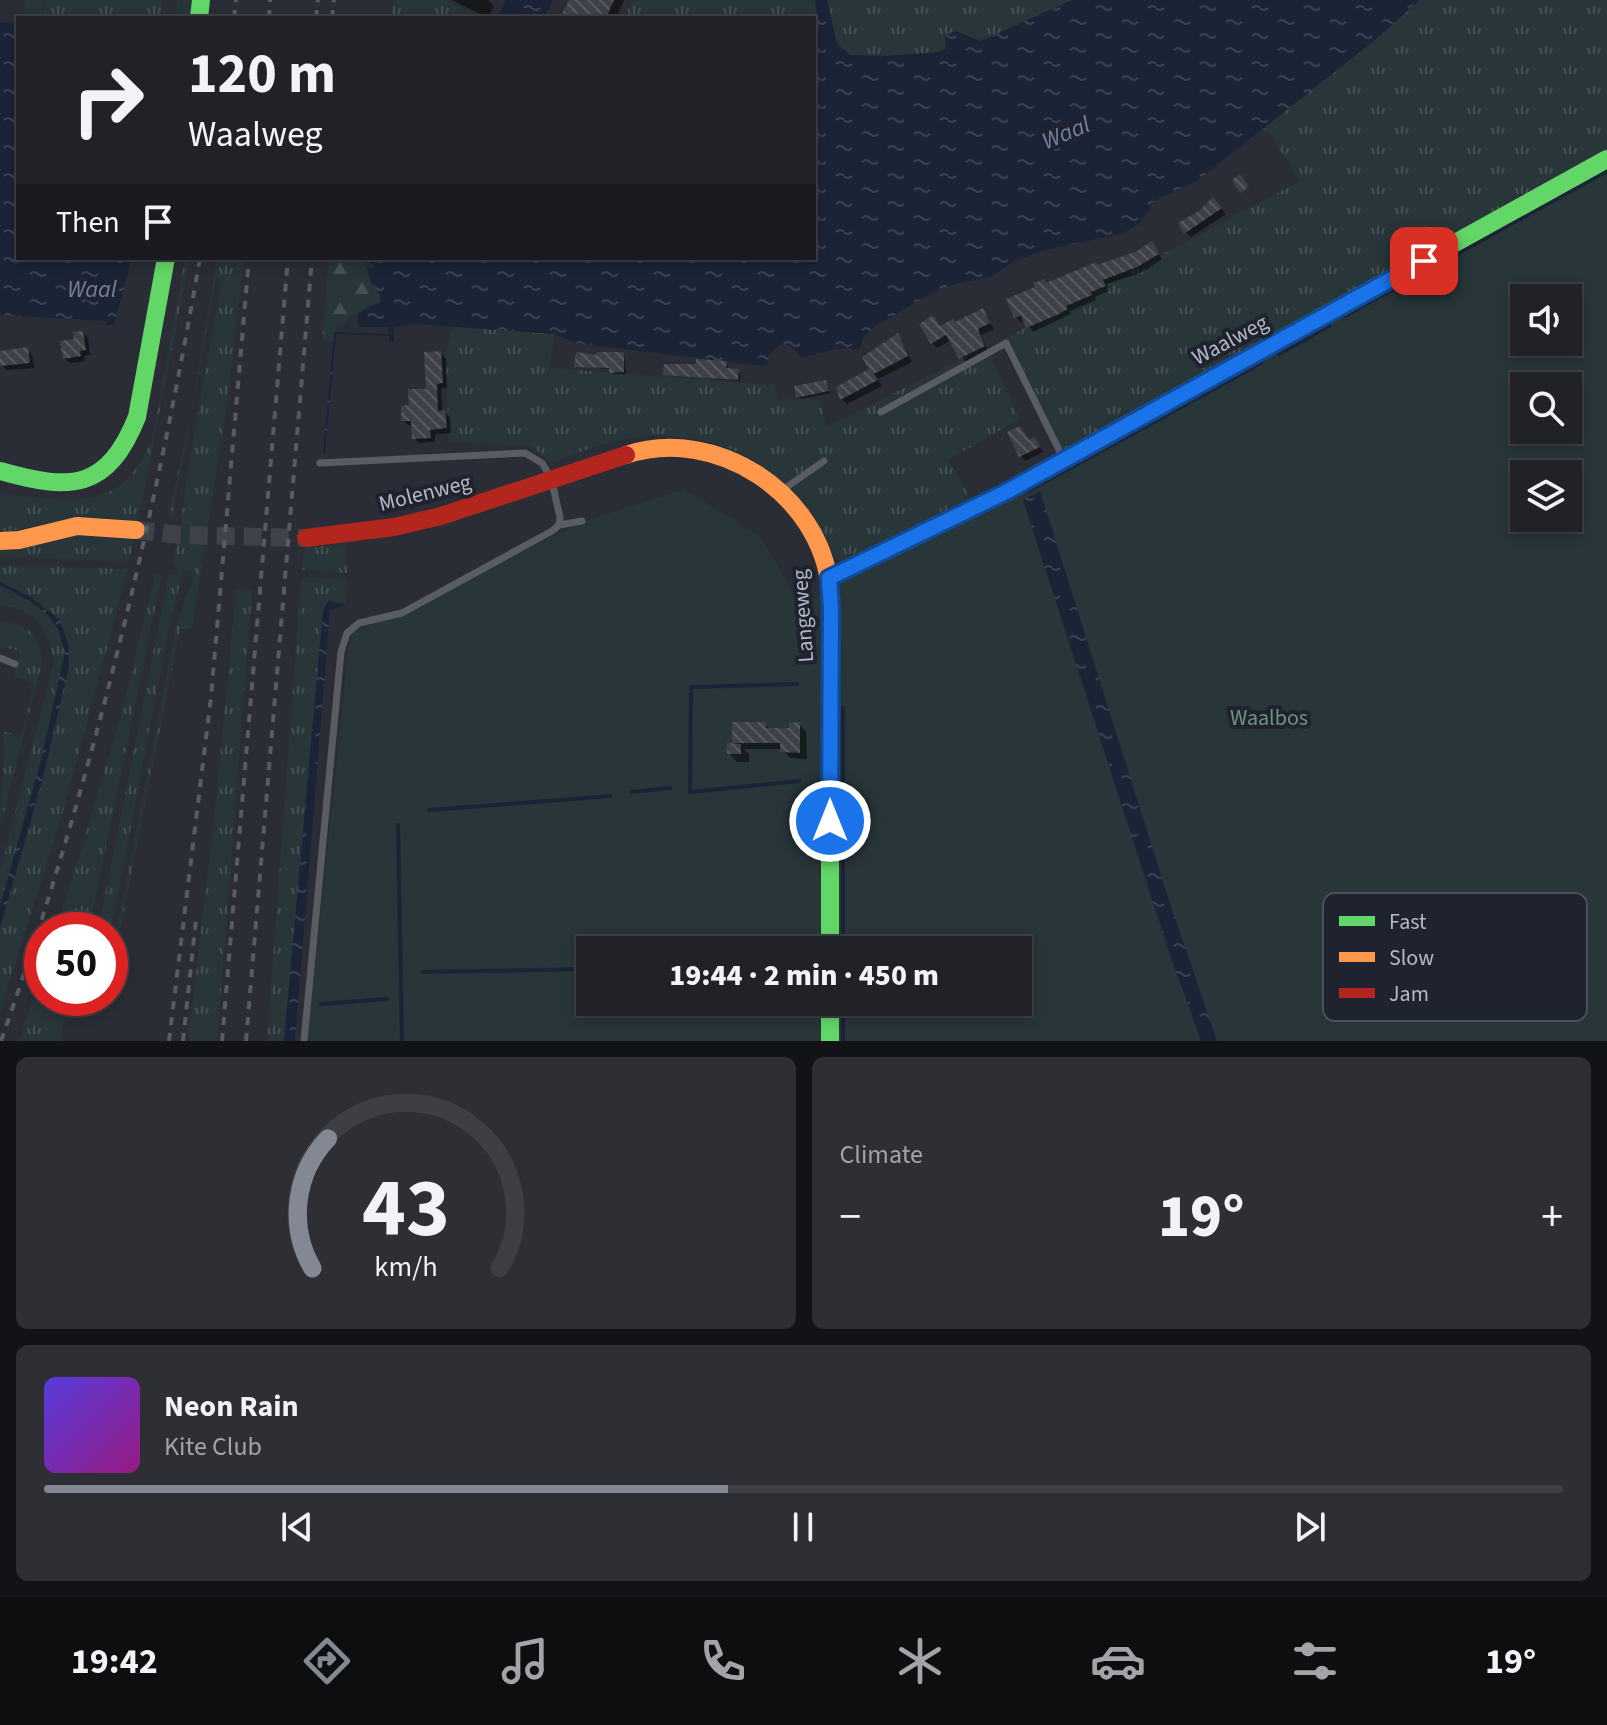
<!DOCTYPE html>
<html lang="en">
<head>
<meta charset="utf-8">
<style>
	:root { --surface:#202228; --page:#2d2f34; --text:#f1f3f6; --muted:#a2a4a8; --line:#3d3f45; --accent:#848893 }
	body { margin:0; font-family:"Source Sans 3",sans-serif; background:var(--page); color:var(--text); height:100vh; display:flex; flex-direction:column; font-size:30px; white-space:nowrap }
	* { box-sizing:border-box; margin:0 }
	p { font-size:26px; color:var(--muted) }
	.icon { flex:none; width:44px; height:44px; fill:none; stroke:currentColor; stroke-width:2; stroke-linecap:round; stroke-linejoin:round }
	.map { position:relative; height:1041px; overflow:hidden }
	.sheet { display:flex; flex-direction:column; gap:16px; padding:16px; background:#121316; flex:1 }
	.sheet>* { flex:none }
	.top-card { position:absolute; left:16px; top:16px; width:800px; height:244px; border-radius:0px; box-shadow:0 4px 12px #0003,0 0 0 2px var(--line); background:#202228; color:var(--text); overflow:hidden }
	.tools { position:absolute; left:1510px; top:284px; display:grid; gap:16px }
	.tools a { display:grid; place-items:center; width:72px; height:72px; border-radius:0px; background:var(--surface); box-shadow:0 4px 12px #0003,0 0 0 2px var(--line); font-size:40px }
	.speed { position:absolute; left:24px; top:912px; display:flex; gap:16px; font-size:40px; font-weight:700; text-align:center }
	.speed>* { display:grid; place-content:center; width:104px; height:104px; border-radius:50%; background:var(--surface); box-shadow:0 4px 12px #0003,0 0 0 2px var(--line); line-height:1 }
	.speed .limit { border:12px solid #d22; background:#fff; color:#111 }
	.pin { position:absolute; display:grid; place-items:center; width:68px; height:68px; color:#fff; margin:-34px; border-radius:16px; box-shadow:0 4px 12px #0006 }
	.me { position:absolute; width:88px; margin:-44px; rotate:0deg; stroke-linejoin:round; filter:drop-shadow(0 0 6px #0008) }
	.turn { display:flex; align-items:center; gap:28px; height:168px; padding:0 40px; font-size:36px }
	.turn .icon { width:104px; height:104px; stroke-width:2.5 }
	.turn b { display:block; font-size:56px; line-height:68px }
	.then { display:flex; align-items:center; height:76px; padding:0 40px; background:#0003; gap:16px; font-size:30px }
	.big { font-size:60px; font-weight:800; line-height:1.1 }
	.sheet .tile { flex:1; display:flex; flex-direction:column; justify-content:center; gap:12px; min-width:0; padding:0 28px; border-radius:12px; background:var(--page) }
	.sheet .dial { align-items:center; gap:0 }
	.dial svg { height:208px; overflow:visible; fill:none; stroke:var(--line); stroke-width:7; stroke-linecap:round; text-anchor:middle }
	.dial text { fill:var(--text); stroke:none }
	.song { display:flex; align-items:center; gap:24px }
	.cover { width:96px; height:96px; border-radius:12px; background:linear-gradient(135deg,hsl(250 70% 55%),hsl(310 70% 35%)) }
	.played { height:8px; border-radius:4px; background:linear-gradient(90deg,var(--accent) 45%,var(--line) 45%) }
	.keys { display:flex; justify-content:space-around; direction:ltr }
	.heat { display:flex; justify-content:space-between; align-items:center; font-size:44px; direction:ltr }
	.sheet .tiles { flex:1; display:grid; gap:16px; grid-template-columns:1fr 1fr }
	.tile:last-child { grid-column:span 2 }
	.trip { position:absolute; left:576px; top:936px; width:456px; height:80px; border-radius:0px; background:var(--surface); box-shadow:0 4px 12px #0003,0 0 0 2px var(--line); font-weight:800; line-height:80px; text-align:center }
	.tab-bar { display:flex; height:128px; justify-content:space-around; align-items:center; background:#0d0e10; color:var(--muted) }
	.tab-bar .icon { width:56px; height:56px }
	.tab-bar .selected { color:var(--accent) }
	.tab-bar b { font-size:36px; color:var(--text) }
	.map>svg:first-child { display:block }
</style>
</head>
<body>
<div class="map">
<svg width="1607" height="1041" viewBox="0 0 1607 1041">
	<defs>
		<pattern id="grass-tufts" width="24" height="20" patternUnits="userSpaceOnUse" patternTransform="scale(2)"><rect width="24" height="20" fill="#283539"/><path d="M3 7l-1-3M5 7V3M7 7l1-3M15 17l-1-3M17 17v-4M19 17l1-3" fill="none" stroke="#455054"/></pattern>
		<pattern id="forest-firs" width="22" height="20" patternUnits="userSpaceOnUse" patternTransform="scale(2)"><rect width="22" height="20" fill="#283539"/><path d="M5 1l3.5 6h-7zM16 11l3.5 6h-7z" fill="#455054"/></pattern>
		<pattern id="water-ripples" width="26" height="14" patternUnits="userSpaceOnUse" patternTransform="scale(2)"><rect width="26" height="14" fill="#1b2336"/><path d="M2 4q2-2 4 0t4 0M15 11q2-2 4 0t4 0" fill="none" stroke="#3a4152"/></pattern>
		<pattern id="building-back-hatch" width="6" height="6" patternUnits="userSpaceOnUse" patternTransform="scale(2)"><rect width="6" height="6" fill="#3f4149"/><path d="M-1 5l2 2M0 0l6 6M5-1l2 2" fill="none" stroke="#585a62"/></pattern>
	</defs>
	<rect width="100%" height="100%" fill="#2a2d35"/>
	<path fill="url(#grass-tufts)" d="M25 0H44L41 18H23Z
		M46 0H162L160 18H43Z
		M177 0H198L196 18H176Z
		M393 0H445L484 18H392Z
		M634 0H815L819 23 814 25V18H621Z
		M827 0H1072L981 41 954 31 946 49 939 52 885 56H850L837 44Z
		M1420 0H1607V149L1070 447 1062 448 1008 337 1300 181 1271 136 1263 129 1375 40Z
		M185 258H190L138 521 85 516 0 533V494C72 500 123 517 153 435Z
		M217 258H244L227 404 192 628 180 629 110 983V964L177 622 195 573 184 569 171 618 110 935V930H98L169 574H175L176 565 172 564 177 541H180L185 485 222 279 216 278 173 514 172 517H168L190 419Z
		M453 327 555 334 549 368 774 385 778 399H820L826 428 986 346 1020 419 948 460 970 497 863 555 842 561 834 556C823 537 812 516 798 499 754 443 676 424 608 443 589 448 570 456 550 463L532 446 449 442 445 354Z
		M74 535 134 538 129 562 0 556V550H14Z
		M346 544 347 573 302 570 304 547Z
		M0 565 128 569 65 805 0 1013V871L54 661C47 627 37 610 0 605Z
		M155 574H162L89 929 56 930 84 840 88 841 89 838 85 836 121 714Z
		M301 577 347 580 346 605 329 600 284 1041H267Z
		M236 590 252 591 217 1041H188L215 810Z
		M0 621C28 626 40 632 42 663L0 828C0 795 6 764 3 731L21 736 34 683 14 677 20 651 0 647Z
		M42 974V998H67L61 1041H19Z"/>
	<path fill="url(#forest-firs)" d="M329 258H360C367 267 367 275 372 284 376 292 380 292 380 302L366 307 358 315 349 316 346 322 338 325 333 342 322 341Z"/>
	<path fill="#283539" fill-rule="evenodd" d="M1607 167V1041H307L350 634 588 520 684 489 761 537 801 606ZM1524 298H1568V342H1524ZM1524 386H1568V430H1524ZM1524 474H1568V518H1524ZM590 950H1018V1002H590Z"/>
	<path fill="url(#water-ripples)" d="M506 0H553L544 18H497Z
		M815 0H827L837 44 850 55 885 56 939 52 946 49 945 36 955 31 981 41 1072 0H1420L1375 40 1198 180 1154 201 1139 224 1124 233 1041 251 1013 262 991 277 958 283 932 293 874 327 863 338 859 350C840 345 821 353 802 358L793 348 783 343 768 355V364L762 366 575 343 555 334 415 324 394 327V342H389V336L336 334 325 455H323L334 332 389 334 388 327H358V313L380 302V294L372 284 367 268 370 266 372 270 374 266 364 258H814V25L818 23Z
		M0 22 18 24V258H132L114 325H107L105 321 0 315Z
		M1040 491 1165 888 1217 1041H1201L1168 949 1023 500Z
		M0 582 32 598 59 619 68 643 69 666 42 782 0 928V906L41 760 65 652 58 629 47 614 30 601 0 585Z
		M329 600 346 605 330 610 295 1041H284L323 610Z"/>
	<path fill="#0007" d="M452 0H488L494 6 488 18Z
		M571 0H624L616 18H562Z
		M1218 205 1226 214 1191 237 1186 232Z
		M1151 244 1162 259 1143 272 1107 284 1109 291 1095 297 1096 300 1070 311 1071 314 1033 332 1025 320 1021 322 1016 317 1044 281 1047 284 1136 254Z
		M983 311 994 329 981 335 988 351 966 363 951 340 937 348 932 343 933 317 941 328 956 324Z
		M83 333 88 338 90 355 84 356 85 361 70 363 64 358Z
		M898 335 912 362 878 379 882 386 847 404 842 399 872 369Z
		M27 349 32 355 34 368 7 370 1 365 0 353Z
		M440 353 446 359 447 388H441L442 412 450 417 451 433 435 434V442L419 443 414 438V425H408L403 420 411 407 428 391Z
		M624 354 626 374H614L611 369 576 366 599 357Z
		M727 363 728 371 740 373V381L665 374Z
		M826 382 830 393 800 399 798 397Z
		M1034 439 1043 452 1025 461 1021 456 1030 442Z
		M765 724 770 730H791L799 724 806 732 807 759 790 758 782 749H744L749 754V762H737L729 753 738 746 734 742Z"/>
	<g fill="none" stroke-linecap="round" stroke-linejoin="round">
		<path stroke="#1b2336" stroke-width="4" d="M1345 316 1607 171
			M1279 354 1329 326
			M1028 491 1261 363
			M797 684 691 687 690 792 799 781
			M632 792 670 788
			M429 810 610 796
			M398 825 402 1041
			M843 950V708
			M423 972 590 969
			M843 1002V1041
			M321 1004 387 999"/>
	</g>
	<path fill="url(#building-back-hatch)" d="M569 0H614L606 18H560Z
		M1240 174 1249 187 1240 193 1232 180Z
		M1213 197 1222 208 1184 234 1178 223 1199 211Z
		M1152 241 1159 254 1137 267 1103 280 1106 286 1091 292 1092 295 1066 306 1068 309 1059 314 1026 328 1021 316 1014 318 1006 299 1035 287 1033 283 1045 279 1046 283 1096 262 1097 265 1135 252Z
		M983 308 990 323 978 329 985 346 959 359 946 335 931 344 919 324 933 315 940 326 953 319 955 322Z
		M83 331 86 350 80 351 81 356 63 359 60 341 74 339 73 332Z
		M898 333 908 356 874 374 878 380 840 400 836 387 869 369 862 357Z
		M28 347 30 363 0 366V351Z
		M441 351 443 383 437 384 438 411 445 410 447 428 430 430 431 438 412 439 411 421H401V406L409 405 408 389H426L424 352Z
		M576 352 597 355 596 352H624V372L609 373V368L574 367Z
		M696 359 727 361 726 368 739 369 738 380 663 375 664 364H696Z
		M826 380 829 391 796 398 794 386Z
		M1020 426 1029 440 1035 437 1040 447 1019 457 1007 432Z
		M732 722H766V728H789V723L800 722V753L780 752V743H732Z
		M727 743 741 744V754H727Z"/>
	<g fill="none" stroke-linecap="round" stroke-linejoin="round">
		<path stroke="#3f424b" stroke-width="18" stroke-dasharray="18 9" stroke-linecap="butt" d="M136 530 180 535 306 538"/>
		<path stroke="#5a5c63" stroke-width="7" d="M881 412 1006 343 1063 458
			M781 491 824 461
			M559 525 582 521
			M0 658 15 664
			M304 1041 341 652 347 633 359 623 402 613 552 531 559 525 560 517 551 478 542 463 525 453 320 463"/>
		<path stroke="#63d668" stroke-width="18" d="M199 18 201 0
			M1097 441 1607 159
			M0 471C71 491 107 491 137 417L166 258
			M830 950V795
			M830 1002V1041"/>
		<path stroke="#ff974d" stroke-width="18" d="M626 455C715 425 820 493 830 588V795
			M0 541 19 540 77 526 136 530
			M829 578 1006 492 1097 441"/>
		<path stroke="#b3261e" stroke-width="18" d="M306 538 394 527 441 516 626 455"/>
		<path stroke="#585b60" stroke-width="4" stroke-dasharray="8 8" stroke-linecap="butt" d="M234 18 236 0
			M269 18 270 0
			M316 18 318 0
			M332 18 334 0
			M1 1041C91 786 154 524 200 258
			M169 1041 211 697 249 258
			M183 1041 196 919
			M222 1041 288 258
			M246 1041 312 258"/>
	</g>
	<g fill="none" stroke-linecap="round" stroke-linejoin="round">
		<g stroke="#114b97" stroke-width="20">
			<path id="route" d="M830 821 831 609 829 578 1006 492 1424 261"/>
		</g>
		<use href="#route" stroke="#1a73e8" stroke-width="14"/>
	</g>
	<g text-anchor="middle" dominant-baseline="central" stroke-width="8" stroke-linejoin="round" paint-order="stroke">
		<g font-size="22" fill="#b5b9c5" stroke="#1e232f">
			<text transform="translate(1230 340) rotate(-28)">Waalweg</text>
			<text transform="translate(425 493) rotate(-14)">Molenweg</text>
			<text transform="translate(803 616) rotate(-94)">Langeweg</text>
		</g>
		<g font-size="22" fill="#6f937c" stroke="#1e232f">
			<text x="1269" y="718">Waalbos</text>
		</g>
		<g font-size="24" font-style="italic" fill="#7280a0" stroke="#1e232f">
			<text transform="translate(1066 133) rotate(-23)">Waal</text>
			<text x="92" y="289">Waal</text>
		</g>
	</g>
	<rect x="1323" y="893" width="264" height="128" rx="12" fill="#1e232f" stroke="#4b505c" stroke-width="2"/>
	<rect x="1339" y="916" width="36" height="10" fill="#63d668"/>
	<rect x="1339" y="952" width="36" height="10" fill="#ff974d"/>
	<rect x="1339" y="988" width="36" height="10" fill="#b3261e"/>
	<g font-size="22" fill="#b5b9c5">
		<text x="1389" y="929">Fast</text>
		<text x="1389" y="965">Slow</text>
		<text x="1389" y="1001">Jam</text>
	</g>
</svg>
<div class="tools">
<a><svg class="icon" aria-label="sound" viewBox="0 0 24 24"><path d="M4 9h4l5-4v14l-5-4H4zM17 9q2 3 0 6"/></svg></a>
<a><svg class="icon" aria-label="search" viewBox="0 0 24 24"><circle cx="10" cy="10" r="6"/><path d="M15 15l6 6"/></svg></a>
<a><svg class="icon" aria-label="layers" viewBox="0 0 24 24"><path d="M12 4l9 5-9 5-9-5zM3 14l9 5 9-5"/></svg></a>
</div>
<div class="speed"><div class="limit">50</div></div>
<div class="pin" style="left:1424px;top:261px;background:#d93025"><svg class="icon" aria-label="arrive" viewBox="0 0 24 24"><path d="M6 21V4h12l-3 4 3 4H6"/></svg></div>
<svg class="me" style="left:830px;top:821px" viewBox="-20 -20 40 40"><circle r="17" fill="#1a73e8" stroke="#fff" stroke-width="3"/><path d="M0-11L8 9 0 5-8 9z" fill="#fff"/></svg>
<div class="trip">19:44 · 2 min · 450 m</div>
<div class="top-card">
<div class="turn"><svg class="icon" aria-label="right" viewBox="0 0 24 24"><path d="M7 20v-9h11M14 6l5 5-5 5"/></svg><div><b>120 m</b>Waalweg</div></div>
<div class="then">Then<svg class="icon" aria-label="arrive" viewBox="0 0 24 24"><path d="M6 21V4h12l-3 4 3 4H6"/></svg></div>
</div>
</div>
<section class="sheet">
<div class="tiles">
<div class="tile dial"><svg viewBox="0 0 100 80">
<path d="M14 69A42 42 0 1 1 86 69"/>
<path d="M14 69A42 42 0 0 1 20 19" stroke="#848893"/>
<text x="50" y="56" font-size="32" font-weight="700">43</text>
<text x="50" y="72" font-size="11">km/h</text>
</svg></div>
<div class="tile"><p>Climate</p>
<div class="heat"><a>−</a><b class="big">19°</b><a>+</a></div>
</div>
<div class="tile">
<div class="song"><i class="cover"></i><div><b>Neon Rain</b><p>Kite Club</p></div></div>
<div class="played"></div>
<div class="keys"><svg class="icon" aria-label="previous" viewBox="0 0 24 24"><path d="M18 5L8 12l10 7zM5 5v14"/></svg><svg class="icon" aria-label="pause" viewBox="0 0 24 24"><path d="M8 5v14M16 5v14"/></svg><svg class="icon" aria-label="next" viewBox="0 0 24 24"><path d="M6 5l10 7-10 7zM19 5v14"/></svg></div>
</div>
</div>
</section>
<nav class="tab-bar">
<b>19:42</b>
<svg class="icon selected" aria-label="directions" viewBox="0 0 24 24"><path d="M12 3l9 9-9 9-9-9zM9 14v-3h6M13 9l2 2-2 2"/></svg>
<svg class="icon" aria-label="music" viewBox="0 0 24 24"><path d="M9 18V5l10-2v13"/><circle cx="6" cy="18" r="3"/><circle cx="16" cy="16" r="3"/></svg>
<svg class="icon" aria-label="phone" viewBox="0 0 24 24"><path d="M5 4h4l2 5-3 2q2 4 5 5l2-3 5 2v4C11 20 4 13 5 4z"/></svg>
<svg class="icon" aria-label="climate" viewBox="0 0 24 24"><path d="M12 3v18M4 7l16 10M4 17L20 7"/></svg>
<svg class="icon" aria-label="car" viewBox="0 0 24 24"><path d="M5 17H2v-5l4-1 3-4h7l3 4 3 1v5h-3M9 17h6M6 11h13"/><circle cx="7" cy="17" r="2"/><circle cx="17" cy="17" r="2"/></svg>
<svg class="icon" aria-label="filters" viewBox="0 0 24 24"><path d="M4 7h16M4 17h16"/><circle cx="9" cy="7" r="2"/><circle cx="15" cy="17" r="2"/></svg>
<b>19°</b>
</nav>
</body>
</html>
